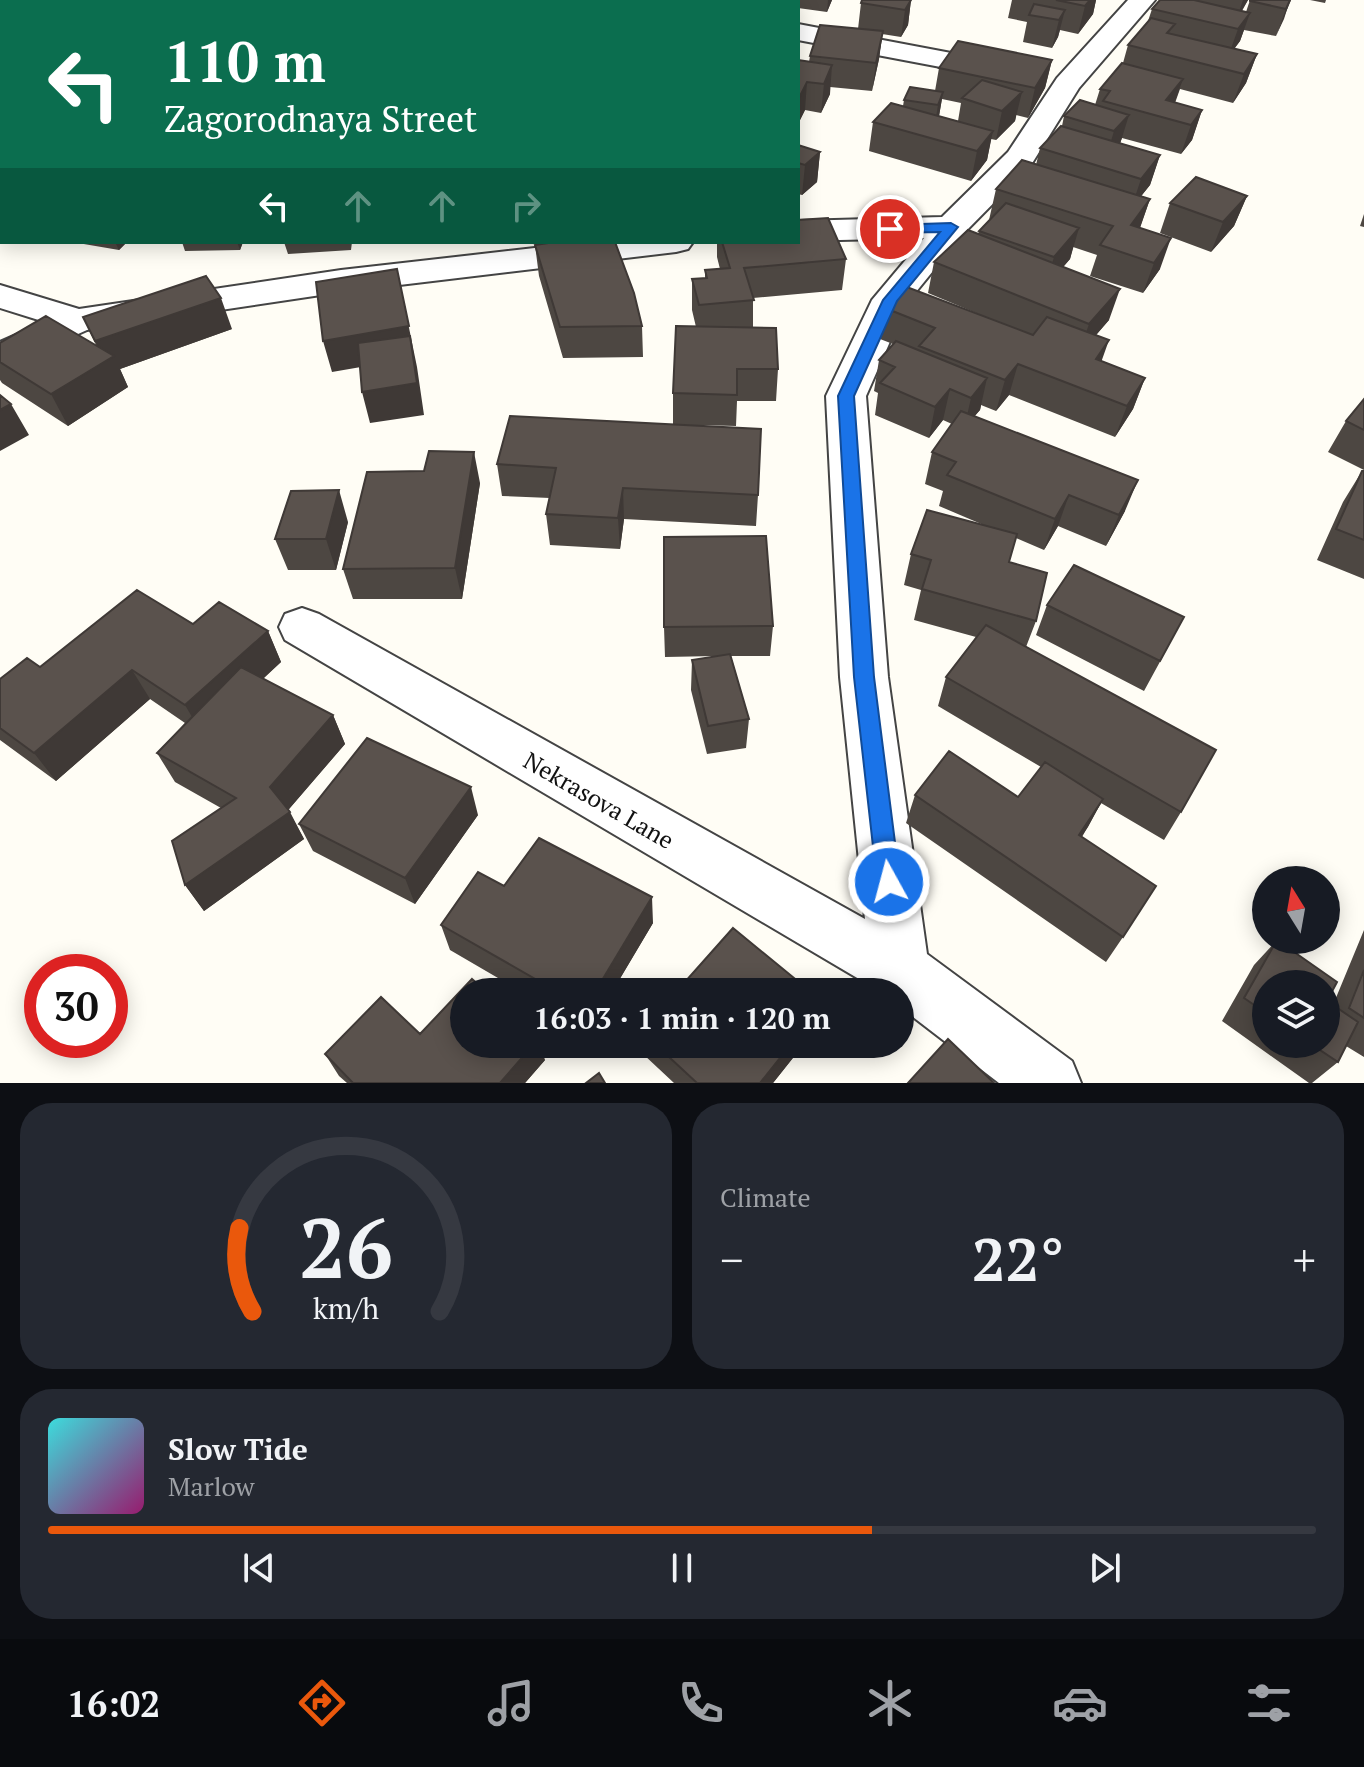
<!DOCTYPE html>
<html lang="en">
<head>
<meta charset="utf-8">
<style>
	:root { --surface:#171b24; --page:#242831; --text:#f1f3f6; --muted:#9ea1a6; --line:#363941; --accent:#ea580c }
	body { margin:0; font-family:"PT Serif",serif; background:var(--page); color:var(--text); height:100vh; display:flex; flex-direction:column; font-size:30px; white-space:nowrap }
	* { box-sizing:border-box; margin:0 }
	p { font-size:26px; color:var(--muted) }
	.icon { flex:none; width:44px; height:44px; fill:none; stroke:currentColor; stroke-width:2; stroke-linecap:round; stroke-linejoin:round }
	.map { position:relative; height:1083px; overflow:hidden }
	.side { display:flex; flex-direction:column; gap:20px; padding:20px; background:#0d0f14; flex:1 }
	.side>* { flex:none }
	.guide { position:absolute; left:0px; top:0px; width:800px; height:244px; box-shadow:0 4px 20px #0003; background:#0b6e4f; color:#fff; overflow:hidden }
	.needle { width:52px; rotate:349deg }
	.controls { position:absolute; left:1252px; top:866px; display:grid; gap:16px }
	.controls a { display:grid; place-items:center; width:88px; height:88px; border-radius:50%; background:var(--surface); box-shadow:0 4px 20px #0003; font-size:40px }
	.speed { position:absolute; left:24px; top:954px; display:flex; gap:16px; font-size:40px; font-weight:700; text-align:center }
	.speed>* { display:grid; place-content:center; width:104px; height:104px; border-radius:50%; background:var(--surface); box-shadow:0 4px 20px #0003; line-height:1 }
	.speed .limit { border:12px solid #d22; background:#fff; color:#111 }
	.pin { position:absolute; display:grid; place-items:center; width:68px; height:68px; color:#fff; margin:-34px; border:4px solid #fff; border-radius:50%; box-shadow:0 2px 8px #0007 }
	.me { position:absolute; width:88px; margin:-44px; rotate:353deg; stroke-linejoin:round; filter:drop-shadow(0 0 6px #0008) }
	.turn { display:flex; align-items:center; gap:28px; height:168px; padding:0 32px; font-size:36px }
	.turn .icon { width:104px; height:104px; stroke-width:2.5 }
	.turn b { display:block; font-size:56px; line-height:68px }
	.lanes { display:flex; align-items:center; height:76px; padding:0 32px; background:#0003; justify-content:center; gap:40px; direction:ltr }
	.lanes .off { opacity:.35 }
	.big { font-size:60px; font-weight:800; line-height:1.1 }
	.side .widget { flex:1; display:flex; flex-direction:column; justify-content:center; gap:12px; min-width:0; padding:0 28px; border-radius:32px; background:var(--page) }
	.side .dial { align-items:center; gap:0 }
	.dial svg { height:208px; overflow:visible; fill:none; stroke:var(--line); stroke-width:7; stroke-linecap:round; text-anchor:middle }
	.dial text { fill:var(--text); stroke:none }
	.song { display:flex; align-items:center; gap:24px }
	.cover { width:96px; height:96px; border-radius:12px; background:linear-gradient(135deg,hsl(180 70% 55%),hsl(320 70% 35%)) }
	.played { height:8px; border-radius:4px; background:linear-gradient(90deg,var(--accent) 65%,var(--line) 65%) }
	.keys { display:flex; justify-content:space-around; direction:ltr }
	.heat { display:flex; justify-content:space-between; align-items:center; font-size:44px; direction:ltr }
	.side .tiles { flex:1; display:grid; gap:20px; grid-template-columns:1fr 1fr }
	.widget:last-child { grid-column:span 2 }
	.trip { position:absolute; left:450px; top:978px; width:464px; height:80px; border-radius:40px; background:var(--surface); box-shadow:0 4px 20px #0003; font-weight:800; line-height:80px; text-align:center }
	.dock { display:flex; height:128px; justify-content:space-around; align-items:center; background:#090b0e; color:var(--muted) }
	.dock .icon { width:56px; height:56px }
	.dock .on { color:var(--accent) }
	.dock b { font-size:36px; color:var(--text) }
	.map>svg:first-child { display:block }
</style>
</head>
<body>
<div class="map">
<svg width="1364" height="1083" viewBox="0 0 1364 1083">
	<rect width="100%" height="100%" fill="#fffdf5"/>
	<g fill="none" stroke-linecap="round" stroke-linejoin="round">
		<g stroke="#444" stroke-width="4">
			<path id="minor" d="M592 0H628L630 2H594Z
				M1128 0H1155L1079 88 1031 165 963 234 907 303 866 396 888 677 927 954 1072 1061 1081 1083H999L900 1007V992H881L285 640 279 627 285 614 302 608 319 614 865 919 840 677 826 396 872 300 924 238 798 241V221L942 217 1008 152 1057 78Z
				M798 24 1004 63 1014 65 1018 71 1014 77 1004 79 798 40Z
				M588 242H693L688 249 676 252 341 292 87 330 0 369V342L45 322 0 308V285L79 309 341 270Z"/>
		</g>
		<use href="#minor" fill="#fff" fill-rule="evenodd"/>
	</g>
	<path fill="#4d4742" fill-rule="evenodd" d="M351 0H616V2H352Z
		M769 0H832L827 12 798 8V2H769Z
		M911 0 908 25 901 37 882 34 879 59 872 91 830 87V94L821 113 805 110 798 124V60L809 62 810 56 858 29 861 3Z
		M1012 0H1096L1093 14 1078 34 1060 30 1058 37 1052 48 1023 42 1027 22 1008 18Z
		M1160 0H1248L1242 11 1246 12 1250 0H1291L1276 36 1244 30 1240 41 1234 49 1257 54 1246 83 1233 103 1180 89 1175 103 1202 110 1192 140 1181 154 1122 138 1120 143 1160 155 1150 185 1141 196 1150 199 1140 228 1160 269 1143 293 1090 276 1097 255 1073 247 1070 259 1063 267 1109 320 1096 335 1102 361 1145 378 1133 409 1115 437 1009 395 996 411 981 405 980 410 974 416 1125 511 1106 546 1058 526 1044 550 1016 538 1009 562 1036 621 1026 647 1181 812 1164 840 1101 803 1082 837 1123 937 1106 962 906 823 915 795 1018 797 1041 767 938 706 946 677 976 637 914 620 921 590 904 585 911 554 986 526 939 506 943 491 925 484 932 452 952 424 943 420 929 438 875 415 878 393 874 391 879 360 893 344 880 339 885 308 988 318 928 293 934 262 978 234 979 231 989 220 996 189 1036 165 1040 148 1062 126 1064 116 1095 105 1100 89 1123 63 1128 45 1148 21 1152 9Z
		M1310 0H1326L1325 3Z
		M1052 60 1045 88 1028 118 1016 115 1015 121 996 140 991 139 987 160 971 181 869 151 873 122 903 106 904 100 935 91 939 68ZM942 99 961 103 958 121 939 116Z
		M798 145 820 152 817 182 802 195 798 194Z
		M1247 196 1234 226 1211 252 1160 233 1170 203Z
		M1364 214V227L1360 226Z
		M72 242H127L119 250Z
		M182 242H243L240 250 185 251Z
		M284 242H352L351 250 288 254Z
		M717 242H798L846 259 842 290 753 298V327L778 369 776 401H737L736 426 698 425 758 495 756 526 624 519 620 549 550 545 546 514 550 498 502 496 497 464 673 424V393L696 327 692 310V279L705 278V270L720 269 717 257Z
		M535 245 642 326 643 357 563 358 539 276Z
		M83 317 232 329 120 369 128 387 68 426 2 383 0 380V343L96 345Z
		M1364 399V470L1328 452 1346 421Z
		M424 471 480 483 462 599H353L343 569Z
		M1362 471H1364V579L1317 560 1343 502Z
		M348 522 336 570H288L275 539Z
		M1047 605 1168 647 1144 691 1036 635Z
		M193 624 268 631 281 662 263 679 333 715 345 744 288 810 304 839 204 911 185 885 221 808 175 782 157 753 185 723 150 699 56 781 0 740V679Z
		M773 626 770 656H731L749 719 746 748 707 754 691 690 692 660 716 656 665 657 664 627Z
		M478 815 415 904 313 851 299 824Z
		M504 886 653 923 612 992H522L450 950 441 925Z
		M1364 930V1057L1346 1046 1338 1062 1312 1083H1309L1222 1021 1254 965 1277 940 1327 1001 1333 1005ZM1266 984 1326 1044H1266Z
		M420 1034 545 1060 525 1083H347L339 1076 325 1054Z
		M642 1044H804L773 1083H674L643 1054Z"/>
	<path fill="#3f3936" d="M226 0H284L280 2H222Z
		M451 0H479L476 2H452Z
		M828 0H832L827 12Z
		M911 0 908 25 901 37 905 10Z
		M1090 0H1096L1093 14 1078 34 1085 6Z
		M1243 0H1248L1237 18Z
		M1290 0 1284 19 1276 36 1286 9Z
		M1065 10 1058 37 1052 48 1059 20Z
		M1250 13 1240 41 1228 57 1238 29Z
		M2 14V48L0 49V15Z
		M883 31 879 59 872 91 876 63Z
		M1257 54 1246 83 1233 103 1244 74Z
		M1052 60 1045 88 1028 118 1035 88Z
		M832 65 830 94 821 113 824 84Z
		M1183 79 1173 107 1166 100Z
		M807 82 805 110 798 124V100Z
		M943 92 938 122 933 135 938 105Z
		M1022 92 1015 121 996 140 1002 111Z
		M1202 110 1192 140 1181 154 1191 125Z
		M1129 115 1120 144 1105 161 1114 131Z
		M993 131 987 160 971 181 977 151Z
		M820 152 817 182 802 195 805 165Z
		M1160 155 1150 185 1131 209 1141 179Z
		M1247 196 1234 226 1211 252 1223 222Z
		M1150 199 1139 230 1131 225Z
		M1079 228 1070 259 1045 288 1054 257Z
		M1171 238 1160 269 1143 293 1154 263Z
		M115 242H127L119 250Z
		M237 242H243L240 250Z
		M397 269 417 367 424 415 370 423 362 392 413 358 332 372 323 341Z
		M1120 289 1109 320 1078 356 1089 324Z
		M221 298 232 329 120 369 128 387 68 426 51 394 105 361 95 341Z
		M1109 340 1098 371 1096 359Z
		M1018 364 1009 395 996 411 1005 380Z
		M987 378 980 410 964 429 971 398Z
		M1145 378 1133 409 1115 437 1127 406Z
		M950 389 943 420 929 438 935 407Z
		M11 404 29 435 0 451V410Z
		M474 452 480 483 462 599 455 568Z
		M1138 480 1125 511 1106 546 1119 515Z
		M623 488 624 519 620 549 618 518Z
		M339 490 348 522 336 570 326 539Z
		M1069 495 1058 526 1044 550 1055 519Z
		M268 631 281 662 202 734 185 705Z
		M132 670 150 699 56 781 34 753Z
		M333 715 345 744 284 815 270 787Z
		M471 787 478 815 415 904 405 878Z
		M1103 799 1088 827 1064 862 1079 835Z
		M290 812 304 839 204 911 185 885Z
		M652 897 653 923 612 992H595Z
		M534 1044H540L545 1060 525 1083H500Z
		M791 1044H804L773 1083H760Z"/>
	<path fill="#5a524d" stroke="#3f3936" stroke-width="2" d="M0 0H61L68 2H2V14L0 15Z
		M136 0H226L222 2H132Z
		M471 0H611L609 2H469Z
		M862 0H911L905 10 861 3Z
		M1056 0H1090L1085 6Z
		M1160 0H1194L1250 13 1238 29 1152 9Z
		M1250 0H1290L1286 9 1250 1Z
		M1034 4 1065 10 1059 20 1029 15Z
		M1151 18 1175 24 1167 33 1257 54 1244 74 1128 45Z
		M820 25 883 31 876 63 810 56Z
		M958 41 1052 60 1035 88 939 68Z
		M798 60 832 65 824 84 807 82 798 100Z
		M1122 63 1183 79 1166 100 1202 110 1191 125 1103 101 1110 91 1100 89Z
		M982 80 1022 92 1002 111 962 98Z
		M910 87 943 92 938 105 904 100Z
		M1080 100 1129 115 1114 131 1064 116Z
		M891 103 993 131 977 151 873 122Z
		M1061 126 1160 155 1141 179 1040 148Z
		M798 145 820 152 805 165 798 163Z
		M1022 160 1150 199 1131 225 1171 238 1154 263 1100 245 1113 226 996 189Z
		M1196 177 1247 196 1223 222 1170 203Z
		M1006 203 1079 228 1054 257 979 231Z
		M828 218 846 259 744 268 754 300 699 305 692 279 707 278 705 270 730 268 722 242H798V220Z
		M968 230 1120 289 1089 324 934 262Z
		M555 242H615L634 293 642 326 560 327 535 245Z
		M397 269 409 326 323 341 316 282Z
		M206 276 221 298 95 341 83 317Z
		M904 286 1033 335 1047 317 1109 340 1096 359 1145 378 1127 406 1018 364 1005 380 919 346 935 328 885 308Z
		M46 316 114 356 51 394 0 362V343Z
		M676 326 776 328 778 369H737V395L673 393Z
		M410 336 417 383 362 392 358 343Z
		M896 341 987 378 971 398 950 389 935 407 880 383 895 367 879 360Z
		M0 395 11 404 0 410Z
		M1364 399V430L1346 421Z
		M961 411 1138 480 1119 515 1069 495 1055 519 947 475 956 462 932 452Z
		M510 416 761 429 758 495 623 488 618 518 546 514 556 468 497 464Z
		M429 451 474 452 455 568 343 569 367 472 424 471Z
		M1362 471H1364V540L1336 529Z
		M339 490 326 539H275L291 491Z
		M927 510 1017 534 1009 562 1047 573 1036 621 922 589 931 560 911 554Z
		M766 536 773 626 664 627V537Z
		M1074 565 1184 617 1160 661 1047 605Z
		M137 590 193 624 219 602 268 631 185 705 132 670 34 753 0 728V679L27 658 40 667Z
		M986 625 1216 750 1181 812 946 677Z
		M730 654 749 719 708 726 692 660Z
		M241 667 333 715 270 787 290 812 185 885 172 841 236 798 157 753Z
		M367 738 471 787 405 878 299 824Z
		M949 751 1018 797 1045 762 1103 799 1079 835 1156 886 1123 937 915 795Z
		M539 838 652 897 595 992H558L441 925 478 872 504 886Z
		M733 928 811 992H676Z
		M1277 940 1337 982 1327 1001 1358 1022 1338 1062 1311 1044H1326V984H1266V1013L1244 998Z
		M1364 970V1018L1349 1008Z
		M472 979 487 992H464V1044H534L500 1083H353L325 1054 381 997 420 1034Z
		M948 1039 994 1083H908Z
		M655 1044H791L760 1083H697Z
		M599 1073 605 1083H586Z"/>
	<path fill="#1a73e8" stroke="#114b97" stroke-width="2" d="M951 223 958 227 897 301 854 396 874 677 900 882 897 890 889 893 881 890 877 882 854 677 838 396 883 300 940 232 890 233 883 229 890 225Z"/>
	<g text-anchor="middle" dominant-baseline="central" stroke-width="8" stroke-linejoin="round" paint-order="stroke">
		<g font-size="24" fill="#111" stroke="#fff">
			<text transform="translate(599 800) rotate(30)">Nekrasova Lane</text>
		</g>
	</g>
</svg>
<div class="controls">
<a><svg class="needle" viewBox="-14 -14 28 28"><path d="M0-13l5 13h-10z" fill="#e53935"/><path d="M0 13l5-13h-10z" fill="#9ea1a6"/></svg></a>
<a><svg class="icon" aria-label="layers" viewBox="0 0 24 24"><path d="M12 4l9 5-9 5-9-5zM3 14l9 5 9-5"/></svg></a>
</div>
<div class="speed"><div class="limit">30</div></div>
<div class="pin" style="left:890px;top:229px;background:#d93025"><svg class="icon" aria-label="arrive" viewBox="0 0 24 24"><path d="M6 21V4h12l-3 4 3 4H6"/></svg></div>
<svg class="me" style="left:889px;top:882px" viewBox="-20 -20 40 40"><circle r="17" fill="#1a73e8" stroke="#fff" stroke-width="3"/><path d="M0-11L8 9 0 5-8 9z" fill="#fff"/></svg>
<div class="trip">16:03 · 1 min · 120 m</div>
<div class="guide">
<div class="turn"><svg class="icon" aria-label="left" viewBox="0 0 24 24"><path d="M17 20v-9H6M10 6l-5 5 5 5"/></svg><div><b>110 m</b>Zagorodnaya Street</div></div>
<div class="lanes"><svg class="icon" aria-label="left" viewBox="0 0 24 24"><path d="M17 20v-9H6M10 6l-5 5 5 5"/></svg><svg class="icon off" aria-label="ahead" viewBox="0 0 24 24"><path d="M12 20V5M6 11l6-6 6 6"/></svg><svg class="icon off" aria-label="ahead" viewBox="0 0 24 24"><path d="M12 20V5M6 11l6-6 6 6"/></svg><svg class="icon off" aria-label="right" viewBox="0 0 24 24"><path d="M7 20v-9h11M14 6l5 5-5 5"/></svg></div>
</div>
</div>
<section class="side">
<div class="tiles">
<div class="widget dial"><svg viewBox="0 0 100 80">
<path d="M14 69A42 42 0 1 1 86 69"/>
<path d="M14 69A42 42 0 0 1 9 37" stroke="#ea580c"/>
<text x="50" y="56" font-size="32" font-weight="700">26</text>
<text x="50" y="72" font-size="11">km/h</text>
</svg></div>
<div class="widget"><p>Climate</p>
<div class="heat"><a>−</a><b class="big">22°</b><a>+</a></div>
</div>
<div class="widget">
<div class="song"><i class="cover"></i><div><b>Slow Tide</b><p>Marlow</p></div></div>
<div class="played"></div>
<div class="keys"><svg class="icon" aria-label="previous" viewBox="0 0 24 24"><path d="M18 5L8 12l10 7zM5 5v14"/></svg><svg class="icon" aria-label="pause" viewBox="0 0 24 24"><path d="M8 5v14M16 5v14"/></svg><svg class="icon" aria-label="next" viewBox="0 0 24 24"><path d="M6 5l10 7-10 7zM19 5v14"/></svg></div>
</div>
</div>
</section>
<nav class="dock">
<b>16:02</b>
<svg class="icon on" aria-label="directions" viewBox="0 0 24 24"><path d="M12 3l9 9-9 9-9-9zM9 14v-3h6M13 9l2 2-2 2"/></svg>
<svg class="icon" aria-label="music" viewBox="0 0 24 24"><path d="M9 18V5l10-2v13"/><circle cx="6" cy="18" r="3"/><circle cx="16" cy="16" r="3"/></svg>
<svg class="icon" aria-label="phone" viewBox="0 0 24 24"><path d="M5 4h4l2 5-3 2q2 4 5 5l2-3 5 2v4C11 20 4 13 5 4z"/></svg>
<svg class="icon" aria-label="climate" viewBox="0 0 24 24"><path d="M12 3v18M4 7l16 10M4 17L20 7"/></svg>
<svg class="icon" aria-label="car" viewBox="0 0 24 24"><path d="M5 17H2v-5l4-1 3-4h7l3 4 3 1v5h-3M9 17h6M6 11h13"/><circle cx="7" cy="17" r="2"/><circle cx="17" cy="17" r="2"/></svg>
<svg class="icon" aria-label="filters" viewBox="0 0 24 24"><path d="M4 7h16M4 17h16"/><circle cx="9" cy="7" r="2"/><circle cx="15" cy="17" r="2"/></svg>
</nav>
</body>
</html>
